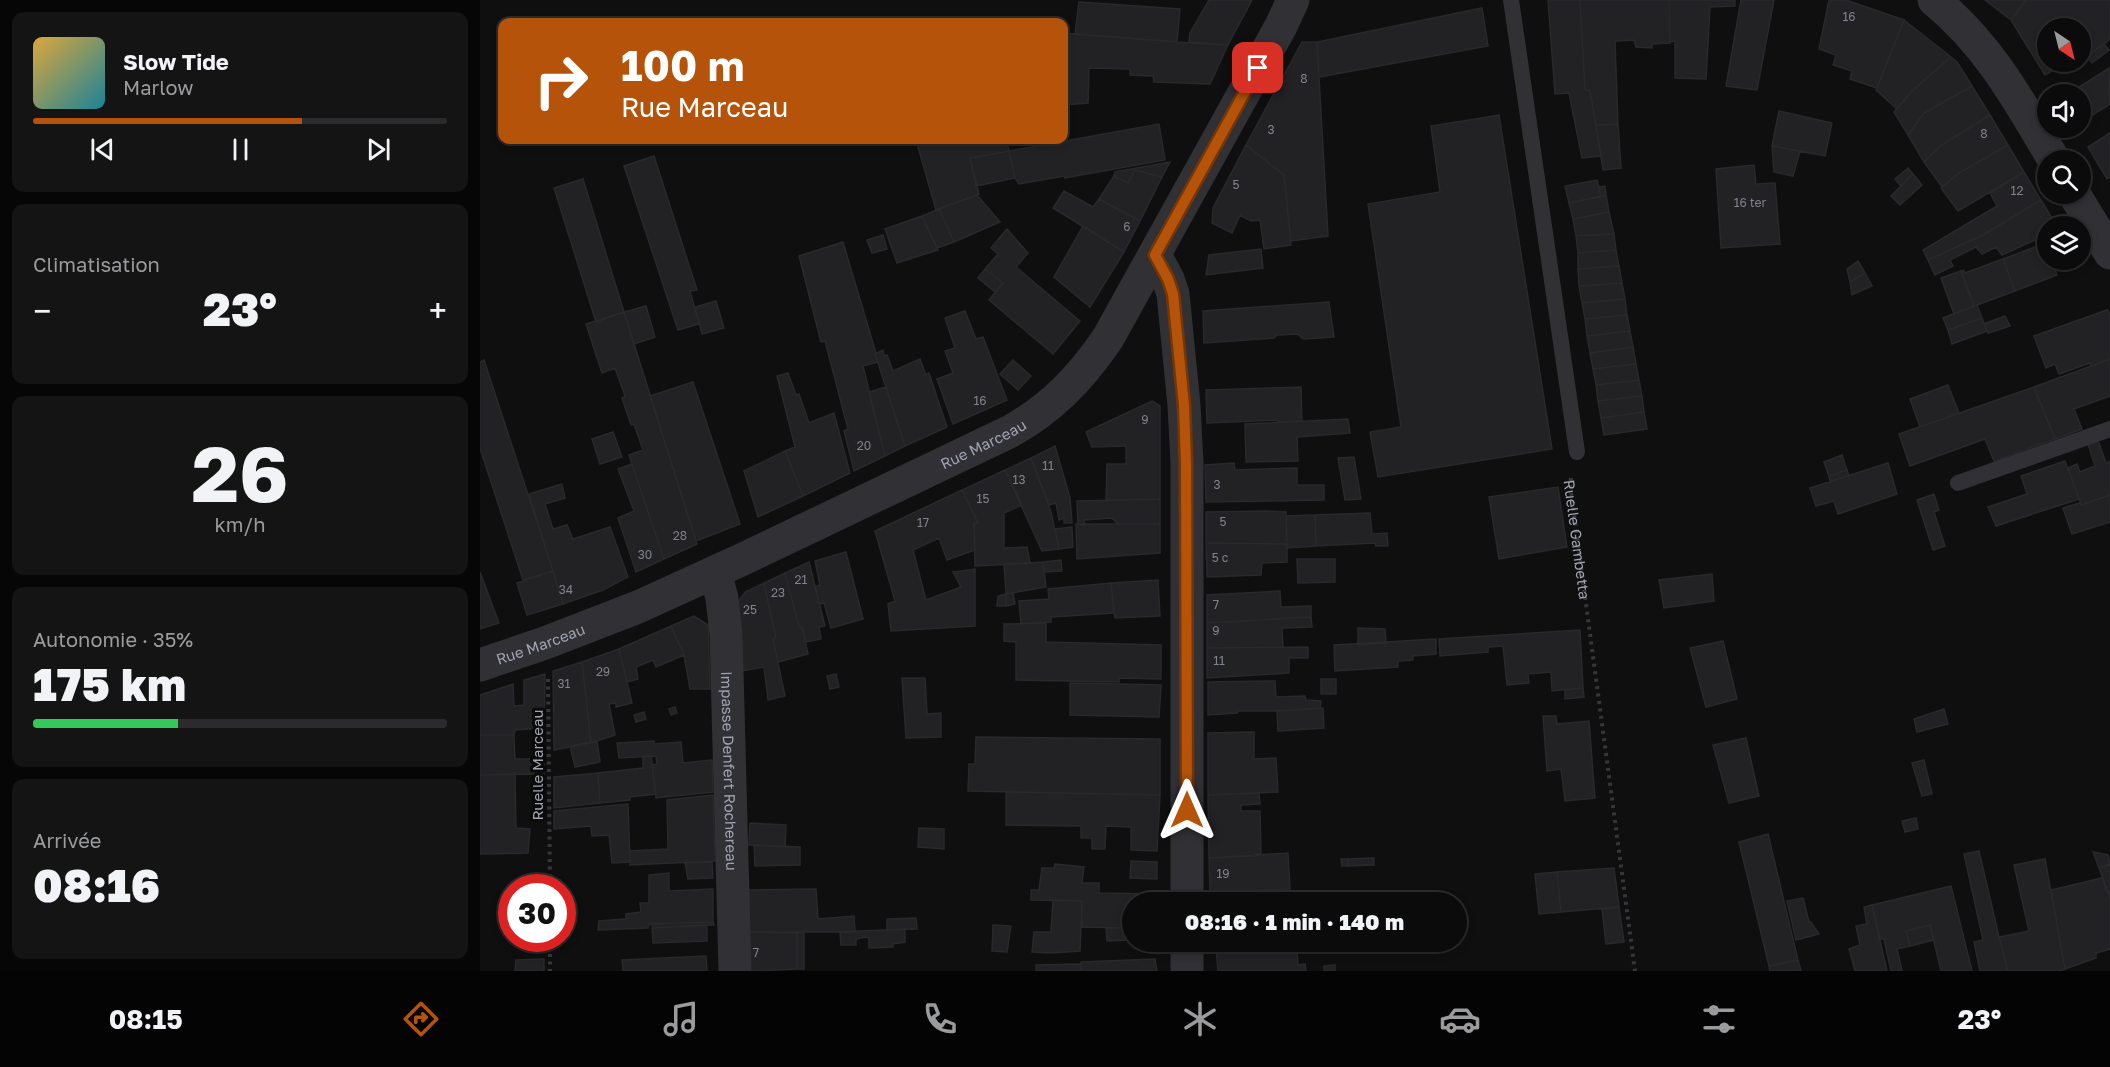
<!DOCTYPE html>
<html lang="fr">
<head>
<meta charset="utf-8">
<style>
	:root { --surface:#0b0b0c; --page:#141415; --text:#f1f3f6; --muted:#9a9b9d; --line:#2b2b2d; --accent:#b45309 }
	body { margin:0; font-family:"Golos Text",sans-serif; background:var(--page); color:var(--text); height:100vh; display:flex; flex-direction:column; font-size:22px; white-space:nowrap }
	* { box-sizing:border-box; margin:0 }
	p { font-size:20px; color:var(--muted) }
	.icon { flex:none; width:33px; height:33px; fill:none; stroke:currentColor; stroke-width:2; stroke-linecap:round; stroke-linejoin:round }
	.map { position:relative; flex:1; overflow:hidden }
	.side { display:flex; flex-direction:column; gap:12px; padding:12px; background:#060607; width:480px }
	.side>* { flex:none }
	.top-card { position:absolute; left:18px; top:18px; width:570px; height:126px; border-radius:12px; box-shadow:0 3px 9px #0003,0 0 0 2px var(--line); background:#b45309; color:#fff; overflow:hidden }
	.needle { width:39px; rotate:145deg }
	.tools { position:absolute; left:1557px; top:18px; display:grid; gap:12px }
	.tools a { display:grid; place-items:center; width:54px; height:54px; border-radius:50%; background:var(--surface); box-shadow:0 3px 9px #0003,0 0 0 2px var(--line); font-size:30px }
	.speed { position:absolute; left:18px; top:874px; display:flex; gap:12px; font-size:30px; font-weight:700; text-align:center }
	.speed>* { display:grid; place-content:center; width:78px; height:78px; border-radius:50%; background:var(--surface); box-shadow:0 3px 9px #0003,0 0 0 2px var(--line); line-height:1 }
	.speed .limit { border:9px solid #d22; background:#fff; color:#111 }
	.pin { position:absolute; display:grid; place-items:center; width:51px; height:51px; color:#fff; margin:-26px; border-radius:12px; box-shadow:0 3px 9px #0006 }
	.me { position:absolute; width:66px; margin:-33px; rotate:0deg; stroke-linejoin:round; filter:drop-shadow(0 0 4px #0008) }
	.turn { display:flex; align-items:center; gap:21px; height:126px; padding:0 24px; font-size:27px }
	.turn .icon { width:78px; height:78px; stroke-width:2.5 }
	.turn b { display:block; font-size:42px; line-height:51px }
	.big { font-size:45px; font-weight:800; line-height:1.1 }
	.side .card { flex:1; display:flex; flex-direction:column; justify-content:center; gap:9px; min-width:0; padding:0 21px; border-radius:12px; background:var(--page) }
	.side .dial { align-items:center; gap:0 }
	.dial b { font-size:78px; line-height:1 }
	.song { display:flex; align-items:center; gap:18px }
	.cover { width:72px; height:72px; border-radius:9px; background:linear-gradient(135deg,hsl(40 70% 55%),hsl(190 70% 35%)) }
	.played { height:6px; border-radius:3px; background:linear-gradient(90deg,var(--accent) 65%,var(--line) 65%) }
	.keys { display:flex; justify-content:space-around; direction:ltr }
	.heat { display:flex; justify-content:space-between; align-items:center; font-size:33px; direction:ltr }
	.charge { height:9px; border-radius:4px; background:linear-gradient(90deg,#34c759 35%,var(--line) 0) }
	.trip { position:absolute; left:642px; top:892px; width:345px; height:60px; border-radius:30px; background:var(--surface); box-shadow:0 3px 9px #0003,0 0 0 2px var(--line); font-weight:800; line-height:60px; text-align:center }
	.tabs { display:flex; height:96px; justify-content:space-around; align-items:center; background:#040405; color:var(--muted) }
	.tabs .icon { width:42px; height:42px }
	.tabs .on { color:var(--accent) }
	.tabs b { font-size:27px; color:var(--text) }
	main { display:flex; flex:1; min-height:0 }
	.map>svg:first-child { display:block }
</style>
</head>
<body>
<main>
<section class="side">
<div class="card">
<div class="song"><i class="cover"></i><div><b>Slow Tide</b><p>Marlow</p></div></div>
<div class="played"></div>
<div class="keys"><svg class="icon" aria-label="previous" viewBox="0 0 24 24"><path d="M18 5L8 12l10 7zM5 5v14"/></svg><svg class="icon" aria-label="pause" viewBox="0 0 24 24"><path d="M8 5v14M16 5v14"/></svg><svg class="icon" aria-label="next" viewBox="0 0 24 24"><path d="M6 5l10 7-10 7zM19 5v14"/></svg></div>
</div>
<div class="card"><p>Climatisation</p>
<div class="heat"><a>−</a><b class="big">23°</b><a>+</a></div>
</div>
<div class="card dial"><b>26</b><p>km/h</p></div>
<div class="card"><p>Autonomie · 35%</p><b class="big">175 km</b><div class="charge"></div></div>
<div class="card"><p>Arrivée</p><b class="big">08:16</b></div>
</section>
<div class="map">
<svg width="1630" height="971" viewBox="0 0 1630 971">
	<rect width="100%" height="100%" fill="#0f0f10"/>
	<path fill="#222224" stroke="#29292c" stroke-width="1.5" d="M729 0H772L748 45 709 42 710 33Z
		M1068 0H1100L1105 90 1110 91 1121 156 1102 158 1089 93 1075 94Z
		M1100 0H1189L1190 43 1172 44V48L1156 47 1154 40 1135 41 1138 124 1116 125 1110 91 1105 90Z
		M1189 0H1255V6L1230 7 1226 79 1195 78V41L1190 42Z
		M1261 0H1294L1277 90 1246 86Z
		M1349 0H1366L1424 20 1397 88 1370 79 1372 71 1353 65 1356 55 1339 49Z
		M1505 0H1546L1531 20Z
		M1546 0H1630V39L1610 54 1607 51 1600 55V28H1568V62H1588L1565 75 1531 20Z
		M599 2 700 9 697 42 595 34Z
		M1002 8 1008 46 839 77 837 42Z
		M1424 20 1471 57 1432 91 1417 109 1396 90Z
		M584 33 697 42 748 45 730 84 674 82 673 76 650 75V69L609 68 608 103 584 105Z
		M822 42H837L848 236 811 241 804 175 766 145Z
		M1624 44 1629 50 1612 63 1607 56Z
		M1471 57 1477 62 1492 86 1444 113 1428 135 1414 112 1432 91Z
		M1629 68 1630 104 1600 123V94H1588Z
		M1492 86 1510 115 1460 146 1444 162 1428 135 1444 113Z
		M1299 111 1352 123 1345 156 1292 146Z
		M1019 115 1072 449 898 477 890 432 921 427 888 204 960 192 951 126Z
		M1510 115 1528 145 1479 173 1462 187 1444 162 1460 146Z
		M679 124 685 160 585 178 584 176 539 184 535 178 529 151Z
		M1138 124 1141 168 1123 170 1116 125Z
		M1630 133V177L1627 179 1608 147Z
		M436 140H527L529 151 490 158 499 194 456 210Z
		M766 145 804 175 811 245 784 249 780 220 771 221 760 215 752 233 732 223 733 208Z
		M1528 145 1544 172 1478 211 1461 188 1479 173Z
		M1292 146 1320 151 1313 176 1294 172Z
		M529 151 535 178 496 186 490 158Z
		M174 156 217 290 210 291 219 324 198 330 144 166Z
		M690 162 682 177 655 170 648 183 634 176 635 172Z
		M1274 165 1276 184 1295 183 1300 244 1241 248 1236 169Z
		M1428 168 1433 174 1421 186 1415 179Z
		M655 170 682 177 660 221 619 199 634 176 648 183Z
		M1544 172 1561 200 1503 235 1448 260 1443 250 1517 206 1510 193Z
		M1433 174 1442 185 1420 205 1411 196Z
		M103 179 144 312 116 322 74 188Z
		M1117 180 1121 197 1089 203 1085 186Z
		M1125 186 1126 195 1121 197 1119 187Z
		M584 191 613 207 619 199 660 221 644 252 573 208Z
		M497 195 520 222 474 242 459 209Z
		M1126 195 1129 212 1093 219 1089 203Z
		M1561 200 1577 226H1568V234L1522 255 1516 247 1502 254 1496 247 1470 260 1473 266 1455 275 1448 260 1503 235Z
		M459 209 474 242 457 248 442 216Z
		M1129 212 1134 234 1096 236 1093 219Z
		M442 216 458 250 417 263 405 229Z
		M603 226 644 252 610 307 574 277Z
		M527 229 548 253 536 267 600 321 573 354 509 300 523 283 505 269 518 254 511 248Z
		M1134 234 1136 250 1098 253 1096 236Z
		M403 235 407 249 392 253 387 240Z
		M363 242 396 353 395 354 398 362 383 366 405 456 374 471 364 431 368 429 345 341 341 342 319 256Z
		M1565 243 1568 260H1571L1577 275 1535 291 1523 259Z
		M781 249 783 268 726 275 729 255Z
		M1136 250 1139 266 1098 269V253Z
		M1523 259 1535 291 1497 305 1502 318 1468 330 1463 318 1494 306 1481 271 1483 270 1485 273Z
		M1378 261 1385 273 1370 282 1367 269Z
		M1139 266 1142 283 1099 286 1098 269Z
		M505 269 523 283 515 292 498 278Z
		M1481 271 1494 306 1474 314 1461 278Z
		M1385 273 1392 286 1372 295 1370 282Z
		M1142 283 1145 299 1102 303 1099 286Z
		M1145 299 1147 315 1105 319 1102 303Z
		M236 301 244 328 222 334 215 307Z
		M849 302 854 337 823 339 818 334 797 335 794 338 724 343 723 311Z
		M166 306 175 337 154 344 144 312Z
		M1627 310 1630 314V359L1611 366 1610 363 1579 374 1575 364 1566 368 1554 336Z
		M485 311 496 339 503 337 527 400 473 424 457 379 473 373 465 351 475 348 465 318Z
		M144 312 217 544 184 559 149 455 163 450 154 424 151 425 142 398 145 396 135 368 122 373 106 324Z
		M1147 315 1150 331 1107 336 1105 319Z
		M1525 316 1530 326 1508 333 1504 324Z
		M1502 318 1507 331 1472 344 1468 330Z
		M1150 331 1153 347 1110 353 1107 336Z
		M1153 347 1156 364 1113 369 1110 353Z
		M403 350 404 356 407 355 413 371 440 359 446 375 449 373 467 427 425 446 395 354Z
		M1630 359V396L1594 409 1602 429 1575 439 1554 387Z
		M4 360 73 571 43 580 0 448V362Z
		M533 360 551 376 538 390 520 374Z
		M1156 364 1159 380 1116 385 1113 369Z
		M308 373 316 395 319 394 329 423 354 413 370 473 323 496 305 451 315 447 297 376Z
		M1159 380 1162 396 1118 401 1116 385Z
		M213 382 260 524 216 541 170 396Z
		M1468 385 1479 413 1440 427 1430 399Z
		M406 387 425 446 405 456 389 392Z
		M821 387 822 421 799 422 797 420 727 423 726 390Z
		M1554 387 1575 439 1514 461 1505 439 1430 466 1419 434Z
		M1162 396 1164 412 1121 418 1118 401Z
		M672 401 680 406V499L626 500 627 464H646V446L612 447 606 432Z
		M1164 412 1167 429 1124 435 1121 418Z
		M868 419 870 433 817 437 818 461 766 462 765 424Z
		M133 432 142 457 120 464 112 439Z
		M1617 438 1626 463 1630 461V495L1601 505 1588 468 1597 464 1600 472 1615 466 1607 441Z
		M575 446 590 498 592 523H584V518L579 520 576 503 569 505 551 458Z
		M305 451 323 496 278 517 264 471Z
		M1362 455 1367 470 1349 476 1344 462Z
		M874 457 881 499 865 500 858 458Z
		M551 458 571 512 579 549 562 551 525 470Z
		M1585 461 1599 499 1516 526 1508 507 1547 494 1541 476Z
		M754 463 755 470 817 468V485H844V500L726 502 725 465Z
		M1408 463 1417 494 1358 514 1354 501 1336 506 1330 488Z
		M152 464 184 559 156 572 138 518 154 511 138 469Z
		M525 470 542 505 524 513V548L547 547 550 563 495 566 494 524 498 523 482 490Z
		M1367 470 1369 476 1350 481 1349 476Z
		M82 484 85 498 65 504 73 529 87 525 93 539 130 527 148 577 123 590 83 604 49 494Z
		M1078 487 1087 547 1019 559 1009 497Z
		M482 490 498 523 494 524 495 550 467 560 459 538 433 550 446 600 481 587 473 572 495 569V626L411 631 408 604 415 601 395 531Z
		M1454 494 1459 510 1454 512 1465 546 1453 550 1437 500Z
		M1630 495V522L1592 534 1583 508 1600 503 1601 505Z
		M680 499V524H639L631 518 604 520 605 525 598 524 597 501Z
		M786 511 806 512 807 544 726 543V512Z
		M890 513 892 534 907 533 908 546H896L895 543 836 546 835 515Z
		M835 515 836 546 807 548 806 516Z
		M596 524H680V553L597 559Z
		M592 527 593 547 579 549 575 529Z
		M726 543 807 544V562L782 563 781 575 727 577Z
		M366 552 383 619 351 628 344 603 339 604 335 587 340 585 335 561Z
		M817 559H855V582L818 583Z
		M581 560 582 571 564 572 563 562Z
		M329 562 345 626 339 627 341 639 326 642 322 627H319L305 573Z
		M563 562 566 587 526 594 524 564Z
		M73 571 83 604 47 615 37 583Z
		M0 572 19 623 0 629Z
		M305 573 319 627H322L328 654 298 662 293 639 296 638 284 583Z
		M1232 574 1234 601 1184 608 1179 580Z
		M678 580 680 616 635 618 631 583Z
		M284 583 296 638 293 639 305 696 288 700 284 667 261 671 256 605 265 592Z
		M631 583 634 613 571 617V622L541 624 539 601 569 599 568 589Z
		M800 591 801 607 831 606V617L727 623V595Z
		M533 593 535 604 526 606V594Z
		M526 594V606H517L518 596Z
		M214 616 228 625 230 689H210L204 655 191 626Z
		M831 617 832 627 802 628 803 647 727 648V623Z
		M566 623V642L681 645V679L639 678V682L536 680V642L524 641V624Z
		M191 626 204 655 176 667 173 660 156 667 158 679 147 682 139 649Z
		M878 628 905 629 906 643 878 645Z
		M1100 630 1103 688 1072 691 1071 672 1048 674 1049 683 1027 685 1023 646 1008 647V652L960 656 959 639Z
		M956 639V654L933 656V660L918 661V667L855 671 854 645Z
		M1243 641 1257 699 1226 707 1210 648Z
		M828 647V658H809V673L727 678V648Z
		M139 649 152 703 136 707V703L129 704 135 735 111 743 102 662Z
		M102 662 111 743 74 750 73 671Z
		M65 674 64 728 35 730 34 735H0V695L33 684 34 706 44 705V680Z
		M356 674 359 687 350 689 347 676Z
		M422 678H445L447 714 461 713V737L426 738Z
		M841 679H856V694H841Z
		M795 681 796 697 825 696 826 700 841 701 840 708 797 711H758L757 713 728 715V682Z
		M590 683 681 685 679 717 590 715Z
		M1103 688 1104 697 1085 699V690Z
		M195 707 197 713 191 715 189 709Z
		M840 708H843L844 728 798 731 797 711Z
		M1464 709 1468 724 1437 732 1434 719Z
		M164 712 166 719 156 722 154 715Z
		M1063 716H1076L1077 724 1109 721 1115 798 1085 801 1081 769 1067 771Z
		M774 732V759L796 758 798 792 728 795V733Z
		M0 735H34L35 759H56L57 737 64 736V774L0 775Z
		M496 737 680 739V795L488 791 489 764H495Z
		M1266 738 1279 796 1249 803 1233 745Z
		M117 741 120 762 95 767 90 746Z
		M174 741V744L201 742 203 763 232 760 233 792 176 798 172 765 177 764 176 756 139 758 137 743Z
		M163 756H171L176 794 150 797V800L120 803 118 773 163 768Z
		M1444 760 1452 794 1442 796 1432 763Z
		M118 773 120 803 74 808V777Z
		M35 774 36 828 50 829 48 853 0 854V775Z
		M526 792 680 795 677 851 651 850V827L626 826 625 849H612V838H601V826L526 825Z
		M779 793 780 804 761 805V811H780L781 854H775V856L729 858 728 795Z
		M233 795 235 861 150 865V851L188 849 187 800Z
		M148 804 150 862 132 863 129 835 112 836 111 826 74 829V811Z
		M1436 818 1438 829 1425 832 1422 821Z
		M270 823 306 825 305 847 269 845Z
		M439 828 464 829V849L438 847Z
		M1288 834 1318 960 1289 966 1259 842Z
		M274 845 320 847V865L275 866Z
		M1499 851 1519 937 1528 971H1500L1494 942 1503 940 1484 854Z
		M1613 852 1628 855 1630 864 1619 868Z
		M808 853 810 889 730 892 729 858Z
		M894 858V865L868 866V859Z
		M861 859H868V866H862Z
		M1565 859 1585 969 1580 971H1528L1519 937 1549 931 1534 865Z
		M651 861 677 862V879L650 878Z
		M232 862 233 878 208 879 205 863Z
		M575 864 604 867 602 883H619V893L677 894V903H652V940V928L602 927V901L551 900V890H559L562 868H574Z
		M1630 864V898L1619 868Z
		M1134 868 1139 907 1081 912 1077 872Z
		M1077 872 1081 912 1059 914 1055 874Z
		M189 873V891L233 889V922L169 924 168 928 118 930 119 921 146 919V914L161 912 160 903H169V875Z
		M1622 878 1630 898V949L1616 953V958L1585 969 1571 890Z
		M1471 886 1492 971H1461L1450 925 1426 931 1430 946 1417 949 1422 971H1411L1404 939H1400L1392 905Z
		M336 889 338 919 374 916 375 932H269V890Z
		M895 892 896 895H870L869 893Z
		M870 895H896V903H870Z
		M1323 898 1329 922H1331L1339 934 1316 940 1307 901Z
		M811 899V903H765Z
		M573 900 602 901 600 951 571 953 552 952 554 932H571Z
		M1392 905 1407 971H1375L1369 949 1380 945 1376 926 1387 924 1384 907Z
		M1139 907 1144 942 1126 944 1122 909Z
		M436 918 437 929 407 930V919Z
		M233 922 234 925 172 928V924Z
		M227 925V941L173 943 172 928Z
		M513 925 531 926 527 952 512 951Z
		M1450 925 1454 940 1430 946 1426 931Z
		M626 928H652V940L627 941Z
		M425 929V942L413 944V947L389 948V938L385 937 376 939V945H361L360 932Z
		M269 932 317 933V969L270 971Z
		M324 932V969H317V933Z
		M786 946V951L817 949 818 965 825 964 826 971H738L736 947Z
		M226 956 227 971H143L142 960Z
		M64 959V971H35L36 960Z
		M675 959 677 971H601V962Z
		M1318 960 1321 971H1290L1289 966Z
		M601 964V971H556V965Z
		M855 965V971H844V966Z"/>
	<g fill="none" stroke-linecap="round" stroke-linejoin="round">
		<g stroke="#36373b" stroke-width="4" stroke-dasharray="3 4.5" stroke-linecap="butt">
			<path id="s1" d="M1091 478 1090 484 1155 971"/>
			<path d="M68 679 70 888"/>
			<path d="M70 939V971"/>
		</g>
		<path stroke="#303035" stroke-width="16" d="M1031 0 1097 452
			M1478 483 1630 429"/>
		<g stroke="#303035" stroke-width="33">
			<path d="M675 255 688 279 693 294 704 405 707 463V903"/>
			<path id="s2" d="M235 572 242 598 246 634 255 971"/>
			<path id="s3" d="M0 665 65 643 158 607 261 560 529 432C571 409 601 378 628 338L801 26 813 0"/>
			<path d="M707 942V971"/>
		</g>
		<path stroke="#303035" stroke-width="33" d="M1454 0C1509 45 1539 101 1574 160
			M1594 194 1630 253"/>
	</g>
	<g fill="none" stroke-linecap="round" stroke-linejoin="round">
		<g stroke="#753606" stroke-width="15">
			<path id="route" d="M707 810 706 463 704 405 693 294 688 279 675 255 778 68"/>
		</g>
		<use href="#route" stroke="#b45309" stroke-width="10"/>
	</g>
	<g text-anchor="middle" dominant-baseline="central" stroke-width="6" stroke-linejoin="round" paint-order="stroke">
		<g font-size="12" fill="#80838c">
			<text x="1369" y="16">16</text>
			<text x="824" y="78">8</text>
			<text x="791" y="129">3</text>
			<text x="1504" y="133">8</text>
			<text x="756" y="184">5</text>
			<text x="1537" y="190">12</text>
			<text x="1270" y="202">16 ter</text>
			<text x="647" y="226">6</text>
			<text x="500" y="400">16</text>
			<text x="665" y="419">9</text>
			<text x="384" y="445">20</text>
			<text x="568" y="465">11</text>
			<text x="539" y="479">13</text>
			<text x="737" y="484">3</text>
			<text x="503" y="498">15</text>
			<text x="743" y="521">5</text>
			<text x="443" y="522">17</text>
			<text x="200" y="535">28</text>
			<text x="165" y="554">30</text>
			<text x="740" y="557">5 c</text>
			<text x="321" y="579">21</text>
			<text x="86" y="589">34</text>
			<text x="298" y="592">23</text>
			<text x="736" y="604">7</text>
			<text x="270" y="609">25</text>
			<text x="736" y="630">9</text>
			<text x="739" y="660">11</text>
			<text x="123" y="671">29</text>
			<text x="84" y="683">31</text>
			<text x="743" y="873">19</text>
			<text x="276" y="952">7</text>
		</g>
		<g font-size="15" fill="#a1a4b0" stroke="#0a0a0b">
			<text stroke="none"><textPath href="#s3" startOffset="550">Rue Marceau</textPath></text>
			<text stroke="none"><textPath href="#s1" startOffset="62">Ruelle Gambetta</textPath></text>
			<text stroke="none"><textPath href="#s3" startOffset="64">Rue Marceau</textPath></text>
			<text transform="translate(57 765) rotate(-90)">Ruelle Marceau</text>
			<text stroke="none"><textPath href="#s2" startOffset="200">Impasse Denfert Rochereau</textPath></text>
		</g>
	</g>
</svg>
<div class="tools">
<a><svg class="needle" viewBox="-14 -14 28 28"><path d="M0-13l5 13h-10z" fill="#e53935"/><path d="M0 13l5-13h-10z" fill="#9a9b9d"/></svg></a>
<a><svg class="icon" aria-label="sound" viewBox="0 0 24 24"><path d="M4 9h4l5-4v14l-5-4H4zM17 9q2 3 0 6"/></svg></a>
<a><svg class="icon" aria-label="search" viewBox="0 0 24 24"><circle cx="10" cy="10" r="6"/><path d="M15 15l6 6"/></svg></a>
<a><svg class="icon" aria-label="layers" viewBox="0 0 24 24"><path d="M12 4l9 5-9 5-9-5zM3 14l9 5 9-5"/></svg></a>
</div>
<div class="speed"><div class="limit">30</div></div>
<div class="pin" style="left:778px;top:68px;background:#d93025"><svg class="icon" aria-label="arrive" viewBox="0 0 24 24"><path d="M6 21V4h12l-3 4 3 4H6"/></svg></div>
<svg class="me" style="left:707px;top:810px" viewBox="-20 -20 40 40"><path d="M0-17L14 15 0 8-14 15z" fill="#b45309" stroke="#fff" stroke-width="4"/></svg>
<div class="trip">08:16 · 1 min · 140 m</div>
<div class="top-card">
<div class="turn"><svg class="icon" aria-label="right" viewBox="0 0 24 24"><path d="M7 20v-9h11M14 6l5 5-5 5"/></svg><div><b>100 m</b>Rue Marceau</div></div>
</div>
</div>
</main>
<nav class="tabs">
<b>08:15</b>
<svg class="icon on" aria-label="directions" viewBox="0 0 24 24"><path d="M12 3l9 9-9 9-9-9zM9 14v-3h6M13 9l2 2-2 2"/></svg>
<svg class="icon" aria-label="music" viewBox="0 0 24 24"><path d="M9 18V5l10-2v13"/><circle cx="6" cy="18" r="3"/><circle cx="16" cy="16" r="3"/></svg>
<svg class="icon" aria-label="phone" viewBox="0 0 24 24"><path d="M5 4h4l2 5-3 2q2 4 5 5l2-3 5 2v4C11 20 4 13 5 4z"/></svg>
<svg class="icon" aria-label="climate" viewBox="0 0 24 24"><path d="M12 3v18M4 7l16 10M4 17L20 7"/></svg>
<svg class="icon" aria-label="car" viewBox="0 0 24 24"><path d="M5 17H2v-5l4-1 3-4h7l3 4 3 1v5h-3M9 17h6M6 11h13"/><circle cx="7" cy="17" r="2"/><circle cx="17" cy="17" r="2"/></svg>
<svg class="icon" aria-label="filters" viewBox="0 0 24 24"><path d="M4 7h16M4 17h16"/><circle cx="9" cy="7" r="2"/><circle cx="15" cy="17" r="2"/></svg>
<b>23°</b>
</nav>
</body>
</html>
